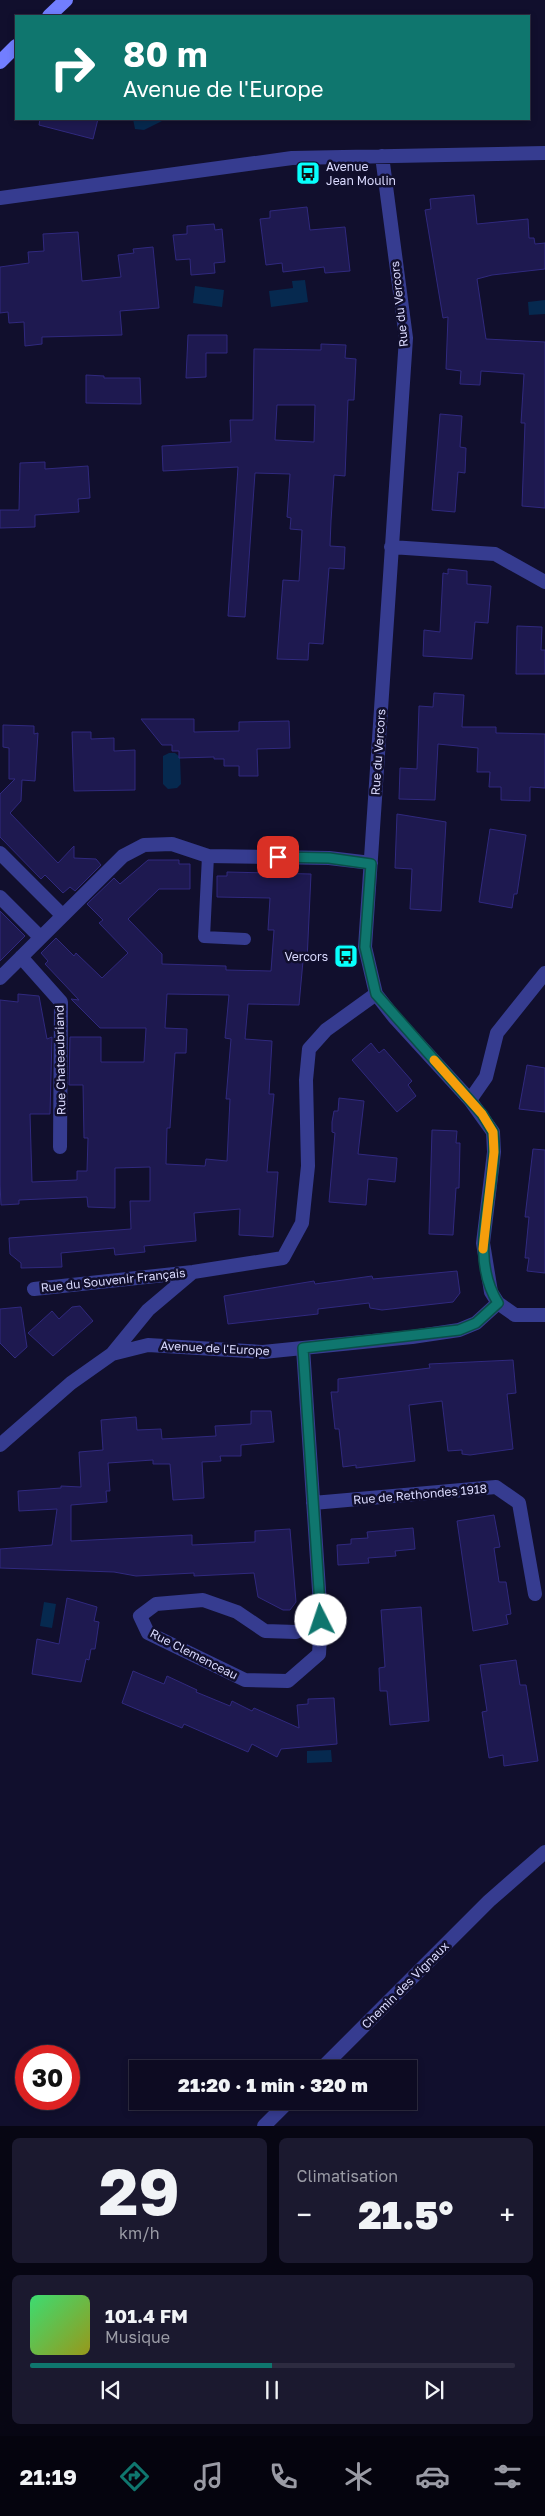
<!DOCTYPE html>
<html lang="fr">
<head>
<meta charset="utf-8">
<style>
	:root { --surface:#0d0b22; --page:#1b192f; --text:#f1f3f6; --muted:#9a9ba5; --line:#2d2b40; --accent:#0f766e }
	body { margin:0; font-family:"Golos Text",sans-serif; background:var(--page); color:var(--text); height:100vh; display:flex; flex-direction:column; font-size:19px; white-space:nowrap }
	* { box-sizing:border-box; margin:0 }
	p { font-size:16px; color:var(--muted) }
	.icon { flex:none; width:28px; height:28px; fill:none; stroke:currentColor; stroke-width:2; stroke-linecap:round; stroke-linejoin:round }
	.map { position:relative; height:2126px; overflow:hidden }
	.sheet { display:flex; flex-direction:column; gap:12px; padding:12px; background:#070613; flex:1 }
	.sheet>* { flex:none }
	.top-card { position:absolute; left:15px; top:15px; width:515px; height:105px; border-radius:0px; box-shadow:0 2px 8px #0003,0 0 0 1px var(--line); background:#0f766e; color:#fff; overflow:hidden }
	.speed { position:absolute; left:15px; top:2045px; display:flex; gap:10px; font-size:25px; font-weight:700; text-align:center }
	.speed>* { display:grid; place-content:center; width:65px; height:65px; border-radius:50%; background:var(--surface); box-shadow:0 2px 8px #0003,0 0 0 1px var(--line); line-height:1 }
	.speed .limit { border:8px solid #d22; background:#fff; color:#111 }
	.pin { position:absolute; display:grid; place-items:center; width:42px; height:42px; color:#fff; margin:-21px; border-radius:10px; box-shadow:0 2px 8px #0006 }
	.me { position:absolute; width:55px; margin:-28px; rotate:356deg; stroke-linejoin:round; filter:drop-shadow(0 0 4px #0008) }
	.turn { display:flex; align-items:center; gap:18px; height:105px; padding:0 25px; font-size:22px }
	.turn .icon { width:65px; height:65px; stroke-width:2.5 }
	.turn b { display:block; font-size:35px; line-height:42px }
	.big { font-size:38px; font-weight:800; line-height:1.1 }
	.sheet .tile { flex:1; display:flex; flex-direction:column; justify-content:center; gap:8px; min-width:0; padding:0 18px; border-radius:8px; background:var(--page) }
	.sheet .dial { align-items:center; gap:0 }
	.dial b { font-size:65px; line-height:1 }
	.song { display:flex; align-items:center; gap:15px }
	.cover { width:60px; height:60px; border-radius:8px; background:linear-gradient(135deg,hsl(140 70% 55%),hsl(60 70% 35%)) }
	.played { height:5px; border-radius:2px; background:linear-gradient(90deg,var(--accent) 50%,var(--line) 50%) }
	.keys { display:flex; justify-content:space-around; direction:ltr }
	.heat { display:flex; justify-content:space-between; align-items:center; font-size:28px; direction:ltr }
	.sheet .tiles { flex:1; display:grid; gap:12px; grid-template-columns:1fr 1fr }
	.tile:last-child { grid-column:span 2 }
	.trip { position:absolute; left:129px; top:2060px; width:288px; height:50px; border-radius:0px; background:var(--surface); box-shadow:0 2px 8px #0003,0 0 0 1px var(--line); font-weight:800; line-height:50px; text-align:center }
	.menu { display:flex; height:80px; justify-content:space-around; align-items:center; background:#05040e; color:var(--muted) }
	.menu .icon { width:35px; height:35px }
	.menu .on { color:var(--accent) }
	.menu b { font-size:22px; color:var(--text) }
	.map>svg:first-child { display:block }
</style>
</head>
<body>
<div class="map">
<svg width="545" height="2126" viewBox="0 0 545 2126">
	<rect width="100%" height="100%" fill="#110f2d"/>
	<path fill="#06294f" d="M133 119H166L144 130 135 129Z
		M305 280 308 302 271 307 269 291 293 288 292 281Z
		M195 286 224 290 222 307 193 303Z
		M545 300V314L529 315 528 302Z
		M169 753H175L180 757 181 784 177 788 168 789 163 784V756Z
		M44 1602 56 1604 52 1628 40 1626Z
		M331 1750 332 1762 307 1763V1751Z"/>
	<path fill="#1e1950" stroke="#30297e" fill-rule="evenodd" d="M40 119H98L93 139 39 125Z
		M474 195 477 224 528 219 529 238H534L535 244 545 243V269L492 275 477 279 486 339 545 342V508L522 506 525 423H521L524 374 481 371 480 385 460 384 461 371 446 369 448 317 443 318 425 210 431 209 430 199Z
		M307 207 310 230 345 227 350 271 325 273 324 267 283 272 282 263 266 265 260 219 270 218V211Z
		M214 224 215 230 222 229 225 262 214 263 215 273 191 275 190 259 176 260 173 235 187 234V226Z
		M78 232 82 281 121 277 118 255 134 253 133 249 153 247 159 308 120 311 122 335 42 337V344L25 346 24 322 9 323 8 312 0 313V267L29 263 28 252 44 251 43 234Z
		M188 335H227V353H206V377L186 378Z
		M321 344 346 345 345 358 356 359 354 400H348L345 476 334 475 331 521 330 546 345 547 344 569 329 568 323 644 309 643 308 660 277 659 283 580 299 581 300 566 302 530 290 529 291 518 287 517 290 474 255 473 245 617 228 616 238 467 163 471 162 446 231 442 230 420H253L254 349 321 350ZM277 405H315L314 442 275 440Z
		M86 375 104 376V378H140L141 404 86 403Z
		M440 414 462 416 460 447 466 448 465 473 458 472 455 512 432 510Z
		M45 462V469L88 466 90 498 78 499 79 512 35 515V527L0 528V510H19L20 463Z
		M448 569 467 571V584L491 586 488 623 475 622 472 659 423 656 424 630 440 632 443 573 448 574Z
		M517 626 542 627 541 650H545V674H516Z
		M434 693 464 695 462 727H496V733L545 734V788L530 787V801L501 800V787H489L490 772H477L478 748 438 744 435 800 399 799 400 768 417 769 419 706 433 707Z
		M141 719H194V732L239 731V722L289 721 290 748 257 749 258 776H239V766H224V759H214V757L179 758V751H172V745H162Z
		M3 725 34 726V734L38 733 35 781 22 780 21 801 10 813 58 863 74 846V858L96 859 101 865 75 891 70 887 63 893 45 875 41 879 0 837V794L15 779H9V748L3 747Z
		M72 732H91V739L114 738V751L135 750V790L74 791Z
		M397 814 446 822 441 911 410 909 412 869 395 868Z
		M490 829 526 835 517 894H514L512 908 479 902Z
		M148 860H179V864H190V889H159L128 919 162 954V964L226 966V970L271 971 274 930H268L270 898 217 897V876H227V872L311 874 307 961H303L299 1005 248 1004 245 1039 272 1041 269 1094H274L267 1172H278L273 1237 239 1235 240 1209 194 1213 196 1241 144 1246 145 1252 115 1255 114 1248 61 1253 62 1267 21 1268V1263L10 1254 9 1238 131 1229 130 1201H150V1167L115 1168V1208L88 1207 87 1197 19 1200V1204L1 1205 0 1184V1000L18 1002V994L39 996 47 1039 52 1037 50 1114H30L32 1182 77 1180V1171H87L88 1138H84L83 1085H69L70 1037H101V1062H144L146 1028H100L71 999 79 1000 45 964 48 961 41 953 56 938 74 956 76 953 102 978 128 953 99 923 103 920 87 904 114 878 120 884ZM167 994 229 995 225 1038 231 1039 226 1099H230L227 1161 206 1159 205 1166 166 1164 167 1128H170L175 1053H186L187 1029 165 1028Z
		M0 911 25 936 0 961Z
		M371 1043 379 1053 384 1049 412 1081 408 1085 416 1096 397 1112 352 1060Z
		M527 1065 545 1068V1112L519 1109Z
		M339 1098 364 1101 358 1154 397 1158 395 1182 368 1179 366 1205 329 1202 335 1133 332 1132V1122L334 1111H338Z
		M432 1130 457 1131 456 1143H460L459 1188H456L453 1235 429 1234Z
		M533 1149 545 1150V1273L527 1271 529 1258H525L529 1217H525Z
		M457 1271 460 1293 453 1302 382 1310 370 1308 369 1303 318 1309V1314L228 1324 224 1296 314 1281 315 1284 372 1276 373 1279Z
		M80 1306 93 1321 53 1356 28 1333 52 1311 59 1319 72 1307Z
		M21 1307 27 1347 15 1358 0 1343V1309Z
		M513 1360 516 1393 507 1394 513 1449 470 1455 462 1454V1450L448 1451 442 1401 409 1405 415 1461 356 1468V1465L343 1467 339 1429H335L331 1392H338V1379L430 1368 429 1364Z
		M251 1411H271L274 1442 241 1445V1456H220L221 1461 202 1462 204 1498 173 1500 170 1464H153V1460L108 1463 110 1491H106L107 1502 71 1505V1541L192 1535V1545L255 1542V1531L290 1529 296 1602 290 1610H283L258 1597 254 1573 194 1576V1573L136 1576 114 1572 0 1568V1549L52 1545 57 1509 19 1511 18 1491 61 1488V1486L81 1487 79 1452 103 1450 101 1420 136 1417 137 1430 161 1429 162 1439 216 1436 215 1426 251 1424Z
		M494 1515 500 1547 494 1548 499 1582H506L511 1614 506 1615 508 1624 473 1631 457 1521Z
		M413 1528 415 1549 395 1551 396 1556 368 1558 369 1563 338 1565 337 1545 351 1544V1539L368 1538 367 1532Z
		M67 1598 97 1607 94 1621 99 1622 95 1649H91L89 1660 86 1659 81 1682 32 1674 37 1639 59 1644Z
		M421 1607 429 1721 390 1725 387 1691H380L379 1668 385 1667 381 1610Z
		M516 1660 520 1685H526L538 1761 504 1766 503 1755 489 1758 482 1712 487 1711 480 1665Z
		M133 1671 164 1684 167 1676 197 1690 196 1692 230 1706 232 1701 252 1711 254 1708 299 1728 297 1705 308 1704V1699L334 1698 337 1744 281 1749 277 1757 252 1744 248 1752 184 1724 182 1728 122 1703Z"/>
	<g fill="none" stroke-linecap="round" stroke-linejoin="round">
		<path stroke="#363c90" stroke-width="12" d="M208 856 204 937 245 939"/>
		<path stroke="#363c90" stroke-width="14" d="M382 156 406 338 365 947 376 994 394 1017 470 1100 493 1132 494 1152 483 1243 491 1292 498 1303 515 1315H545
			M0 198 292 158 545 153
			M391 547 495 554 545 582
			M0 853 62 915
			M0 897 40 937
			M21 957 61 1002 60 1147
			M0 978 123 856 144 845 172 844 208 856 329 858 371 863
			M470 1100 486 1077 497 1033 545 973
			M34 1289 193 1272 283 1258 302 1223 308 1166 306 1080 309 1049 326 1030 376 994
			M303 1348 321 1620 319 1654 288 1681 245 1680 148 1633 140 1616 156 1604 203 1600 237 1612 265 1631 296 1632 321 1620
			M112 1354 148 1345 263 1352 412 1337 459 1330 476 1323 498 1303
			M0 1445 71 1383 112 1354 148 1310 193 1272
			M313 1503 496 1487 519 1503 535 1594
			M321 2069 489 1901 545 1852
			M264 2126 289 2101"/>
		<path stroke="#727eff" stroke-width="14" d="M49 16 66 0
			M0 62 16 46"/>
	</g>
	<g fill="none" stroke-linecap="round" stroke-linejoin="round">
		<g stroke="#0a4d48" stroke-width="12">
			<path id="route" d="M278 857 329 858 371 864 365 947 376 994 482 1114 493 1132 494 1142C496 1195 467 1253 498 1303L476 1323 459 1330 303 1348 321 1620"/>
		</g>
		<use href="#route" stroke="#0f766e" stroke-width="9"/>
		<path stroke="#f59e0b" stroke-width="9" d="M434 1060 482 1114 493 1132 494 1152 483 1249"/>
	</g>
	<defs>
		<g id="bus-square" transform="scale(1.25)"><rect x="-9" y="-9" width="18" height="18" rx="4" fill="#07fffc" stroke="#110f2d"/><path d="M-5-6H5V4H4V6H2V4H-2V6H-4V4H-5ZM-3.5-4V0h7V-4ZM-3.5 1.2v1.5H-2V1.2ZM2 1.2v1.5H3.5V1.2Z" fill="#111"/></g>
	</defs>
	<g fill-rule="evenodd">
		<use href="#bus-square" x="308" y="173"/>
		<use href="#bus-square" x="346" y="956"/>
	</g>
	<g text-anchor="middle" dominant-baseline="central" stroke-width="5" stroke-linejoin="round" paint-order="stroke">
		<g font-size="12" fill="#dbdbff" stroke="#110f2d" text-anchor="start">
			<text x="326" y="166">Avenue<tspan x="326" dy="14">Jean Moulin</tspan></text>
			<text x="328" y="956" text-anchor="end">Vercors</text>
		</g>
		<g font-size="12" fill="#dbdbff" stroke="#110f2d">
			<text transform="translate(399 304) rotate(-96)">Rue du Vercors</text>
			<text transform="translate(378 752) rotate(-86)">Rue du Vercors</text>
			<text transform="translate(60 1060) rotate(-91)">Rue Chateaubriand</text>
			<text transform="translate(113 1280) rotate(-6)">Rue du Souvenir Français</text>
			<text transform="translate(215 1348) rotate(3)">Avenue de l'Europe</text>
			<text transform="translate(420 1494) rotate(-5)">Rue de Rethondes 1918</text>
			<text transform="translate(194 1654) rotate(27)">Rue Clemenceau</text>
			<text transform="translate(405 1985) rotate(-45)">Chemin des Vignaux</text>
		</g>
	</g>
</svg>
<div class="speed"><div class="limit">30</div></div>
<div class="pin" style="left:278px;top:857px;background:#d93025"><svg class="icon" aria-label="arrive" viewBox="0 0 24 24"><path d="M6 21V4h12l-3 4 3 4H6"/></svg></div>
<svg class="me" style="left:321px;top:1620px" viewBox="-20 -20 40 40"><circle r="19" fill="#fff"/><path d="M0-13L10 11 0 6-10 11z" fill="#0f766e"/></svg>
<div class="trip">21:20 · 1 min · 320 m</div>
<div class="top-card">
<div class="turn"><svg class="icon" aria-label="right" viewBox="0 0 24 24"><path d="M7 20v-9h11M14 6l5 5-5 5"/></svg><div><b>80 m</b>Avenue de l'Europe</div></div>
</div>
</div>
<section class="sheet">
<div class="tiles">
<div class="tile dial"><b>29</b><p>km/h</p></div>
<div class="tile"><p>Climatisation</p>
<div class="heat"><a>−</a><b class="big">21.5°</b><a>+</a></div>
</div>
<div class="tile">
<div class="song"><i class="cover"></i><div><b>101.4 FM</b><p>Musique</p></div></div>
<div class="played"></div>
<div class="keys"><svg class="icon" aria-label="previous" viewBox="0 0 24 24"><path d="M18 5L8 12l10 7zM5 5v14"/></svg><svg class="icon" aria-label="pause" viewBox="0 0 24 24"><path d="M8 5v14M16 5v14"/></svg><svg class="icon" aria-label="next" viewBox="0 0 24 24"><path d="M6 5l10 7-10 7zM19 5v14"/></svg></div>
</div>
</div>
</section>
<nav class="menu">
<b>21:19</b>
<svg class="icon on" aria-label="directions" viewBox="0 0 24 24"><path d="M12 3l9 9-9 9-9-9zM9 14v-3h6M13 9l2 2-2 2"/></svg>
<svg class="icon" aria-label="music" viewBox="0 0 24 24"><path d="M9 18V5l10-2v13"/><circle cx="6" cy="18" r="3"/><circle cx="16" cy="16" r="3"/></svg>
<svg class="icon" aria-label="phone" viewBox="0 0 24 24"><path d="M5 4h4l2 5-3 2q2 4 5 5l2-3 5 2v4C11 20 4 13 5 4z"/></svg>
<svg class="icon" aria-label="climate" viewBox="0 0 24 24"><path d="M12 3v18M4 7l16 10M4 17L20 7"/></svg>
<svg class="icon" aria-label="car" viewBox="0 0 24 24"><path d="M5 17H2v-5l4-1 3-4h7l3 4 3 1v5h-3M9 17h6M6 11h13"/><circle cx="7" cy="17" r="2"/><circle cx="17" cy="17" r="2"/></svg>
<svg class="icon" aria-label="filters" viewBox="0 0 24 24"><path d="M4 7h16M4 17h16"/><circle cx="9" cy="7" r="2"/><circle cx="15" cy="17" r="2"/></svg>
</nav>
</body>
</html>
